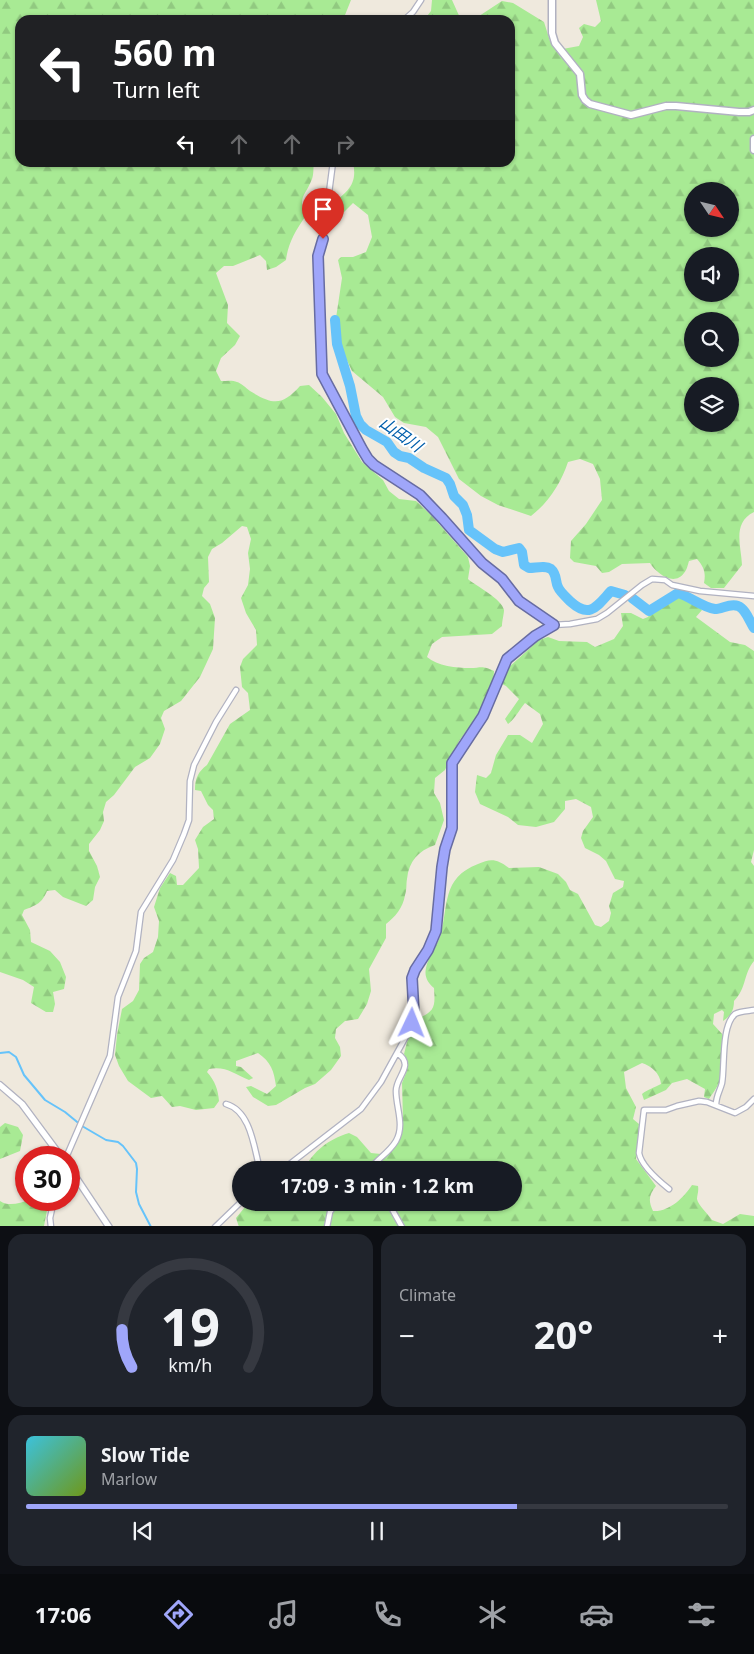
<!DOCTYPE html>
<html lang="en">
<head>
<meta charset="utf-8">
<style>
	:root { --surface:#171b24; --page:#20242c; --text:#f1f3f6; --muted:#9ea1a6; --line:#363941; --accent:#9fa6fa }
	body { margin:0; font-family:"Noto Sans","Noto Sans JP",sans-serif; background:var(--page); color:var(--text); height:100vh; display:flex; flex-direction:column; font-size:19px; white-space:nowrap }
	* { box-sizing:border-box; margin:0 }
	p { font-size:16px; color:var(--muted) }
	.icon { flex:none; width:28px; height:28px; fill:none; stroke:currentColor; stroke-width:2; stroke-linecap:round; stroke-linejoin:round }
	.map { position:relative; height:1226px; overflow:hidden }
	.sheet { display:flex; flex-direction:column; gap:8px; padding:8px; background:#0d0f14; flex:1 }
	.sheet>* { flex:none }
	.guide { position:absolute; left:15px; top:15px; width:500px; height:152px; border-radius:15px; box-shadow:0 1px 4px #0004; background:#202124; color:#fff; overflow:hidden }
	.needle { width:32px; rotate:125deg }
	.fabs { position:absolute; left:684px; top:182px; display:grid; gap:10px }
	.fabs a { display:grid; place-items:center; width:55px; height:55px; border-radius:50%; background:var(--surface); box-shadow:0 1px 4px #0004; font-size:25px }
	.speed { position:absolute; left:15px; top:1146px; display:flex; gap:10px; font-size:25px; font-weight:700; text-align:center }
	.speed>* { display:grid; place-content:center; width:65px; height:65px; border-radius:50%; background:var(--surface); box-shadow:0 1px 4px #0004; line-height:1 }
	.speed .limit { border:8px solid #d22; background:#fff; color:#111 }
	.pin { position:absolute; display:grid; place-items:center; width:42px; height:42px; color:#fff; margin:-51px -21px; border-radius:50% 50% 50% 0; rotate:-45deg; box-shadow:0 0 5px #0007 }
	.pin .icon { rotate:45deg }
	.me { position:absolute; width:55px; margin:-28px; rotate:2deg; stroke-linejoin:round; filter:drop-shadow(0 0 4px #0008) }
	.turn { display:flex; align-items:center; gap:18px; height:105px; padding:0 15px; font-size:22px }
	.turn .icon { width:65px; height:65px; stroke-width:2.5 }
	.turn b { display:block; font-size:35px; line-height:42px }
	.lanes { display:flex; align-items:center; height:48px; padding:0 15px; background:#0003; justify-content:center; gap:25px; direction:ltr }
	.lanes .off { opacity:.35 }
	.big { font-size:38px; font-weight:700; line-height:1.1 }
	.sheet .widget { flex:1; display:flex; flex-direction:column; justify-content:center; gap:8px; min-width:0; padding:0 18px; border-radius:15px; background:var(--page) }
	.sheet .dial { align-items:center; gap:0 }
	.dial svg { height:130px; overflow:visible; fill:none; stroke:var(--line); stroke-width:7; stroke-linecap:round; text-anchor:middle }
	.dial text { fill:var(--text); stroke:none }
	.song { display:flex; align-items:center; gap:15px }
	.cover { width:60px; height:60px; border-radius:8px; background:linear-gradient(135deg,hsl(190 70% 55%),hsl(80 70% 35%)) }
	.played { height:5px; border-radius:2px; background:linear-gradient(90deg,var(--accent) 70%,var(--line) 70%) }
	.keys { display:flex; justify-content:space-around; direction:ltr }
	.heat { display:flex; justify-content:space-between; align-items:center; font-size:28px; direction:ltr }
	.sheet .tiles { flex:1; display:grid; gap:8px; grid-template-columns:1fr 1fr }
	.widget:last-child { grid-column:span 2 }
	.trip { position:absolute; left:232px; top:1161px; width:290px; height:50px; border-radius:25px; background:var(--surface); box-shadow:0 1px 4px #0004; font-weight:700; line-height:50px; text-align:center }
	.dock { display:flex; height:80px; justify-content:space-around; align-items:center; background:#090b0e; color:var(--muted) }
	.dock .icon { width:35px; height:35px }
	.dock .active { color:var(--accent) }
	.dock b { font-size:22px; color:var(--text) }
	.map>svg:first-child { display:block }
</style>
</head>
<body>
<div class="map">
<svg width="754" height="1227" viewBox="0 0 754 1227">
	<defs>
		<pattern id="forest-firs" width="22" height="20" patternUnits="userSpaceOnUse" patternTransform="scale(1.25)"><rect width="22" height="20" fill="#a8ea94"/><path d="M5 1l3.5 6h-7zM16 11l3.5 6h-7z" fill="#91c980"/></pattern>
	</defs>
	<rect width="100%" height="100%" fill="#efe9dd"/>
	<path fill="url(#forest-firs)" fill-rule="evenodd" d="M0 0H351L345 15 346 20H20V162L314 163C313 168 314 174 312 179 305 197 298 195 305 217 296 230 288 243 286 260L276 267 267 270 266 261 260 255 233 266H224L216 273 228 305 227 323 240 336 235 345 221 358 216 371 221 381C226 381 233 380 237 382 241 383 246 388 250 391 273 405 282 406 300 386L309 385 322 397 336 414 344 433 362 462 383 480 389 491 399 499 416 501 431 515 468 557 470 566 468 579C476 586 502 599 504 610 504 614 502 621 502 626L492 634 442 637 432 644 427 657C437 666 457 668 470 668 481 668 482 665 494 671L493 686 476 718 459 741 445 770 435 778 434 793 440 803 444 820 435 845C418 851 409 861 407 879 406 884 407 890 405 895 403 908 395 917 386 924V938L369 969 371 991 367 1004 358 1019 345 1021 336 1029 335 1038 340 1047 341 1056 331 1070 315 1084 305 1088 276 1105 268 1106 253 1097 246 1087 251 1086 267 1094 276 1086C274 1071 271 1062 258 1053L236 1061V1066L241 1067 253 1078 249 1080C234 1074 226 1066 209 1069L207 1072C215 1081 218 1089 219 1101L214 1108 196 1110 180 1106 172 1107 162 1096 151 1098 128 1081 119 1066 115 1055 117 1035 122 1009 133 1001 139 990 140 964 144 958 153 952 158 937 159 921 154 907 160 888 170 873 176 876 177 885H183L199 868 198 849 195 840 203 827 214 819 213 810 208 805 201 791 195 790C195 778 198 772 207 765L230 724 250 710 248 693 242 687 240 667 243 659 257 645 256 630 246 613 241 598 248 585 250 569 248 553 251 539 247 527 242 526 222 543 212 549 208 557 209 582 204 588 202 596 210 604 215 618 213 649 200 677 181 701 164 711 161 718 165 729 160 744 150 758 135 767 114 795 106 802 103 812 104 821 100 830 89 844V851L97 866 100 877 95 887 93 900 86 906 63 897 55 890 47 891C42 903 37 905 24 910L22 915 30 930 31 942 50 951 60 962 66 977 64 989 53 992 55 1004 53 1012H46L31 1003 34 987 23 980 0 972Z
		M432 0H452L461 20H424L431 11Z
		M596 0H754V512C732 523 741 545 742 565L724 588H711L704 583C706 573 704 567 697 559L689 561C688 564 687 570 684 573 674 587 656 573 650 563L622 564 609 572 602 573 596 566 574 562 570 558 571 541 586 524 602 500 600 479 593 464 580 459 568 462C561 483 549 502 531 516L498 505 481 496 459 479 438 437 426 427 404 423 395 417 383 397 352 371 342 350 336 318 342 278 338 260 341 257H353L366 252 372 237 368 215 353 203 344 212 332 216 331 204C347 193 358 184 353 163L510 162V20H473L502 1 513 3 544 22 550 41 557 50 579 46 583 37 579 28 584 24 595 27 601 21ZM692 191H730V229H692ZM692 256H730V294H692ZM692 321H730V359H692ZM692 386H730V424H692Z
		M673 597C686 597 692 601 702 610L696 617 730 642 745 645 754 651V850L751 862 754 866V961C743 974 747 988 734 1001 734 1010 731 1016 723 1021L724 1012 722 1010 714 1014 713 1024 723 1035C720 1047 724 1059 723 1070 722 1081 715 1090 709 1099L704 1097 705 1089 687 1079 672 1083 666 1090 644 1100 642 1094C648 1089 654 1088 661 1084 660 1073 651 1066 642 1063L624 1072 626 1088 636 1107 633 1119 639 1124 636 1159 656 1186C649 1195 648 1200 653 1211 670 1212 684 1197 692 1185L698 1186C699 1191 697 1195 697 1199 698 1205 708 1214 712 1220L723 1224 740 1214 754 1216V1226L239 1227 236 1218 245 1207 267 1208 277 1203 514 1202V1170H303C315 1150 327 1140 349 1133L357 1137 371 1153 381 1154 401 1133 403 1120 402 1083 406 1073 408 1063 404 1054 407 1042 419 1018C436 1011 435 1005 434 988 428 983 424 977 426 968 428 957 436 947 440 937 449 906 441 878 478 864 491 858 497 859 509 868L539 867 558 874 566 882 570 890 578 894 595 925 601 927 609 921 611 913 609 906 613 893 623 887 624 881 615 879 606 861 599 855 585 848 581 838 583 831 593 817 591 807 576 799 565 801V809L554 822 536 827 518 825 508 817 480 804 475 792 477 775 486 778 491 773 496 755 508 735H520L532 743 543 724 540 714 525 703C519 710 515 719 508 724L505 719 519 699 506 686 502 684 507 669 539 640 548 637 559 641 587 642 595 647 614 639 623 626 621 613H631L643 619 648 617 652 611Z
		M5 1123 18 1127 23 1135 20 1151 0 1159V1127Z
		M29 1200H49L44 1226H0V1201C9 1207 20 1203 29 1200Z"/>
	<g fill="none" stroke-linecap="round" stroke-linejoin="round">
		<path stroke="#66c3fa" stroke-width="2" d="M0 1053 9 1052 16 1057 24 1075 45 1100 65 1112 82 1126 106 1140 118 1142 123 1146 136 1163 137 1169 136 1192 139 1204 151 1227"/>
		<path stroke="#66c3fa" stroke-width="10" d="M335 320 337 344 350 386 356 416 360 424 366 430 387 442 394 452 400 456 409 458 424 468 446 478 450 484 454 496 463 505 467 515 469 530 495 549 503 552 519 548 522 552 524 565 529 568C536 568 545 565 551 569 557 574 555 581 558 587 560 592 567 598 571 602 590 619 597 606 611 591L625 595
			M632 598 649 611 678 593C691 597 702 607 715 609 722 609 730 603 738 606 745 608 750 622 754 628"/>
		<g stroke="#b1b2c1" stroke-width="7">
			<path id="minor" d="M404 20 413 12 421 0
				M333 162 323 239 318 256 321 364 322 374 326 381 368 459 420 495 442 518 482 563 503 579 519 601 526 608 547 619 553 625
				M226 1104C251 1111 254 1148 260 1170
				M716 1105C716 1096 720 1091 722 1083 725 1065 721 1026 735 1014 740 1011 748 1011 754 1010
				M63 1158 68 1153 110 1056 118 997 136 951 141 912 173 860 184 834 189 820 190 781 194 765 216 722 236 690
				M282 1170 361 1109 381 1082 409 1031 414 1014 412 978 415 970 427 950 435 931 442 867 445 849 452 828 453 763 483 716 507 659 519 648 544 629 553 625 570 624 597 619 607 613 642 585 652 579 665 580 672 585 700 591 754 596
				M369 1170C377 1159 389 1153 396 1141 405 1125 396 1108 396 1091 396 1081 404 1074 405 1065 405 1059 402 1056 397 1053
				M23 1183 26 1182
				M669 1189C659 1181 641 1165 639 1153L644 1110H666L677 1106 699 1101 707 1102 735 1113 746 1107 754 1099
				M388 1202 402 1227
				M51 1227 50 1218 54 1200
				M215 1227 241 1202
				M327 1227 330 1212 337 1202"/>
		</g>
		<g stroke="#b1b2c1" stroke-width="8">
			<path id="tertiary" d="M0 1085 22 1104 62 1158
				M69 1167 109 1227"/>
		</g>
		<g stroke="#b1b2c1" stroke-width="9">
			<path id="secondary" d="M552 0V33L555 43 580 74 582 95 585 100 590 104 631 115 666 106H676L739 112H749L754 110
				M754 139V150"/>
		</g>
		<use href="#minor" stroke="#fff" stroke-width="4.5"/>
		<use href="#tertiary" stroke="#fff" stroke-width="5.5"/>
		<use href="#secondary" stroke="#fff" stroke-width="6"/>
	</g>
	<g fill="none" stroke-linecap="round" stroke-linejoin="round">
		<g stroke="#676ca2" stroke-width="12">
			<path id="route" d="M323 239 318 256 322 374 362 449 368 459 374 465 420 495 442 518 482 563 502 579 519 601 554 625 535 636 507 659 483 716 452 763V828L445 849 442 867 436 931 428 950 415 970 412 978 414 1014 412 1023"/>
		</g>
		<use href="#route" stroke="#9fa6fa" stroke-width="9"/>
	</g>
	<g text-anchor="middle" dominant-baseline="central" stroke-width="4" stroke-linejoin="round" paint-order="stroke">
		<g font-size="16" font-style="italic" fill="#005eab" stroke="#fff">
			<text transform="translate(401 434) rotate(35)">山田川</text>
		</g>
	</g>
</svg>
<div class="fabs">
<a><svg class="needle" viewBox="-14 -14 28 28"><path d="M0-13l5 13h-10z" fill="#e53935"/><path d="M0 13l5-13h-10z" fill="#9ea1a6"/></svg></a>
<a><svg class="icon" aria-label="sound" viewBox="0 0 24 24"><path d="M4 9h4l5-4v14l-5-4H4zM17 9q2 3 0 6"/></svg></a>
<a><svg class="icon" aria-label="search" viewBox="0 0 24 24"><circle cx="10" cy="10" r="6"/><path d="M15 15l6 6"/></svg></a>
<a><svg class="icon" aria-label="layers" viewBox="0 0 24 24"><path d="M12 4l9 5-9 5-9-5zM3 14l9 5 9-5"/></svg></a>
</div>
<div class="speed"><div class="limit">30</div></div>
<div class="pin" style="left:323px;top:239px;background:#d93025"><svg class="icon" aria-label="arrive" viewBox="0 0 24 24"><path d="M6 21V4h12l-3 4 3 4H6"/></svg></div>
<svg class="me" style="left:412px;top:1023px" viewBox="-20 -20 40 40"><path d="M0-17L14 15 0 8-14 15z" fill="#9fa6fa" stroke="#fff" stroke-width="4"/></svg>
<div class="trip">17:09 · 3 min · 1.2 km</div>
<div class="guide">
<div class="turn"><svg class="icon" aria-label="left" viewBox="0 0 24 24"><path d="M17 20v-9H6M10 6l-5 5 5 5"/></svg><div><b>560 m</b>Turn left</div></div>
<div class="lanes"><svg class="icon" aria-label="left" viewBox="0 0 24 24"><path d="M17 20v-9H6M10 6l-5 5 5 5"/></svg><svg class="icon off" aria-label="ahead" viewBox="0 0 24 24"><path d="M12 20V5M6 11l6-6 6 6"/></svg><svg class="icon off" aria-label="ahead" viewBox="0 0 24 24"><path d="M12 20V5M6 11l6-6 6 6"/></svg><svg class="icon off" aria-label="right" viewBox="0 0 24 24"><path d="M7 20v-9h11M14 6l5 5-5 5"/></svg></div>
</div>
</div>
<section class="sheet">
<div class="tiles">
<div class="widget dial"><svg viewBox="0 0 100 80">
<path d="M14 69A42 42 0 1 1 86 69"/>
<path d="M14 69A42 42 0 0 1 8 46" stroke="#9fa6fa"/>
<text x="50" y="56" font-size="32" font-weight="700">19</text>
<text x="50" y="72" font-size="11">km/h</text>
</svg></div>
<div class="widget"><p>Climate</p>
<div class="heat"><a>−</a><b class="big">20°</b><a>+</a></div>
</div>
<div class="widget">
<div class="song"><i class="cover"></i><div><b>Slow Tide</b><p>Marlow</p></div></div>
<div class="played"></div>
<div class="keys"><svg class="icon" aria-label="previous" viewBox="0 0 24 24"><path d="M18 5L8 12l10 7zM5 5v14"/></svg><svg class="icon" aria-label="pause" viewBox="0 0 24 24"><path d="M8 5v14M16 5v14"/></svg><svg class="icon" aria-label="next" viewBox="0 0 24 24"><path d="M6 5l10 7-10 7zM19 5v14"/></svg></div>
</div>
</div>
</section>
<nav class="dock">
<b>17:06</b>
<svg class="icon active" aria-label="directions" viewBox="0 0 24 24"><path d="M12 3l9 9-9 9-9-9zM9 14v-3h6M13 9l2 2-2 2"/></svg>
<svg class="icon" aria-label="music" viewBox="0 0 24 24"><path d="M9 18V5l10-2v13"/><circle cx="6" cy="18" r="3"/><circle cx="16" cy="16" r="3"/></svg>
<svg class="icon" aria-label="phone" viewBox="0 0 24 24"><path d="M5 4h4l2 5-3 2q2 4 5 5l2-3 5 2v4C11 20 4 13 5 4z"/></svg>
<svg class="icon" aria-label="climate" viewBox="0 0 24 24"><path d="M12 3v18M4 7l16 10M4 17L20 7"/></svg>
<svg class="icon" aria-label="car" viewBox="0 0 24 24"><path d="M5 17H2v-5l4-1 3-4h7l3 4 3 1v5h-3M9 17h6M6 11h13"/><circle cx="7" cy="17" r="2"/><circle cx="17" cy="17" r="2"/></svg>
<svg class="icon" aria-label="filters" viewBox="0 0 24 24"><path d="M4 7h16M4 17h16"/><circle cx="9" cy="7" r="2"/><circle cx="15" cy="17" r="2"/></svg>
</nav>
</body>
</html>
